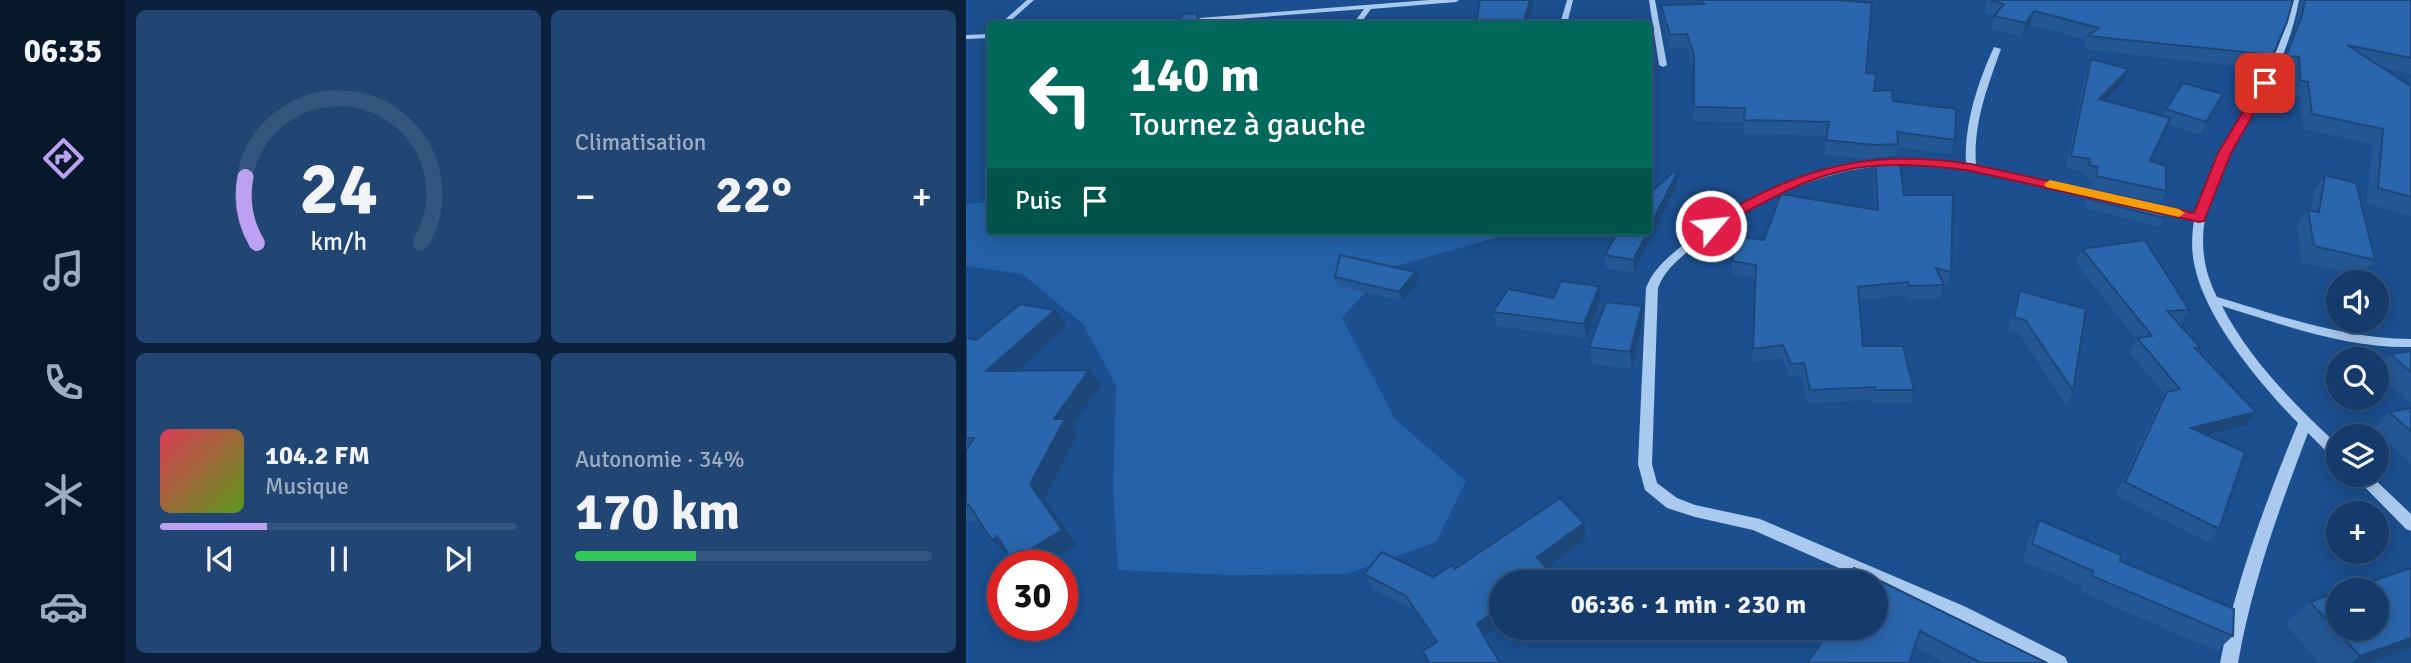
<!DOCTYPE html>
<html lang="fr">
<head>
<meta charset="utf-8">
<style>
	:root { --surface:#143b6b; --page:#214673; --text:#f1f3f6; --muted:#9dadc1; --line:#33557e; --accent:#bca0f2 }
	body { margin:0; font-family:Signika,sans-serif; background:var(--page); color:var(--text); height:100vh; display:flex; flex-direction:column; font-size:26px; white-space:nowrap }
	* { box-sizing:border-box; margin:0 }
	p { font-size:23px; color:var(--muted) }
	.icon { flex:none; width:38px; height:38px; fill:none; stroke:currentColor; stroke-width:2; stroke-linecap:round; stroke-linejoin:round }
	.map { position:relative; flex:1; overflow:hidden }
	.side { display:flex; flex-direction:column; gap:10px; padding:10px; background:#0b203b; width:840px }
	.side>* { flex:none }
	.top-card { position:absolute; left:21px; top:21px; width:665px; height:214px; border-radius:7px; box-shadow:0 4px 18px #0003,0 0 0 2px var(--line); background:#00695c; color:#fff; overflow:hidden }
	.fabs { position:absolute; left:1360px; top:270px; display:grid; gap:14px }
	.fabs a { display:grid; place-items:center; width:63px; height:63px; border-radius:50%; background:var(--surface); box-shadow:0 4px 18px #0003,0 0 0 2px var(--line); font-size:35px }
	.speed { position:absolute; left:21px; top:550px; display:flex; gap:14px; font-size:35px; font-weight:700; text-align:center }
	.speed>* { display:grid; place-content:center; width:91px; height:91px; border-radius:50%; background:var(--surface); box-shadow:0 4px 18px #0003,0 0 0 2px var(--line); line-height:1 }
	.speed .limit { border:10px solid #d22; background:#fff; color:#111 }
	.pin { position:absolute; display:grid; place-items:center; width:60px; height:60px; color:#fff; margin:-30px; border-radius:14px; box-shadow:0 4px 10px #0006 }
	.me { position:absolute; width:77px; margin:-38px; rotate:62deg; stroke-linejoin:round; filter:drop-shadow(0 0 5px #0008) }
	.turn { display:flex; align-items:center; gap:24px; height:147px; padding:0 28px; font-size:32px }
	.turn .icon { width:91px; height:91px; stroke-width:2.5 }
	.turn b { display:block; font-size:49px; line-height:60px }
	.then { display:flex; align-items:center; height:66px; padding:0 28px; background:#0003; gap:14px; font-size:26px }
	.big { font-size:52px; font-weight:700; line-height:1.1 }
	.side .tile { flex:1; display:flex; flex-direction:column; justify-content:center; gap:10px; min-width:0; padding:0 24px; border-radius:10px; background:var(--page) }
	.side .dial { align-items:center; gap:0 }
	.dial svg { height:182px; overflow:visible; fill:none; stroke:var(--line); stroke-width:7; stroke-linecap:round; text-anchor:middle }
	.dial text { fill:var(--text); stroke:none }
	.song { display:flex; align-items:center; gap:21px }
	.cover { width:84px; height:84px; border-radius:10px; background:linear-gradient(135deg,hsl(350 70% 55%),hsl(90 70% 35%)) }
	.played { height:7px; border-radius:4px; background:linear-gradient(90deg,var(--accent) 30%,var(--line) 30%) }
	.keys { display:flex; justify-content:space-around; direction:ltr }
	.heat { display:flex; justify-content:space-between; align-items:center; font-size:38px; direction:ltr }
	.charge { height:10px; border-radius:5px; background:linear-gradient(90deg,#34c759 34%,var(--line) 0) }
	.side .tiles { flex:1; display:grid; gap:10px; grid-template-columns:repeat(2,1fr) }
	.trip { position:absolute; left:523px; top:570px; width:399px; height:70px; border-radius:35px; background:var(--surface); box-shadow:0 4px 18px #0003,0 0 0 2px var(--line); font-weight:700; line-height:70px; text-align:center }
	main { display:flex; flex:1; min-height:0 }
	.dock { display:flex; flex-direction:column; width:126px; justify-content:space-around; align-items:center; background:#08182b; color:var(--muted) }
	.dock .icon { width:49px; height:49px }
	.dock .on { color:var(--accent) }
	.dock b { font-size:32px; color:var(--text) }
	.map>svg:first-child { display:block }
</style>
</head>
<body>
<main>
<nav class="dock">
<b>06:35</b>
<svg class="icon on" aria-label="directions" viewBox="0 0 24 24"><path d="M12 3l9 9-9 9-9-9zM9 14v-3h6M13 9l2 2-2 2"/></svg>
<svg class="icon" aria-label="music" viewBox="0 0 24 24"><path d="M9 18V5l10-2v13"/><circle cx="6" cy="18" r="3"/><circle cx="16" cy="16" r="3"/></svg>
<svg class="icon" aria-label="phone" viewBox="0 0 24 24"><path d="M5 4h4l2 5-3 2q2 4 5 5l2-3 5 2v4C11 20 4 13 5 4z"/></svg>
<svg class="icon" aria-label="climate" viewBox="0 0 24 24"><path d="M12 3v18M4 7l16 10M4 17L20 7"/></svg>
<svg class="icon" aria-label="car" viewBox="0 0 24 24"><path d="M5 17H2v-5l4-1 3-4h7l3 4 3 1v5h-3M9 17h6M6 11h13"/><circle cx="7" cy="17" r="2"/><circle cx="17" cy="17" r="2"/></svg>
</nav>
<section class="side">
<div class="tiles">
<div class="tile dial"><svg viewBox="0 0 100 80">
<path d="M14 69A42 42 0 1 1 86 69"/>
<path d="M14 69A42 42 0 0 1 9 40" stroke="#bca0f2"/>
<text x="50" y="56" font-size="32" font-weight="700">24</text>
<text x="50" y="72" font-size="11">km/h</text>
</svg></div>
<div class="tile"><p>Climatisation</p>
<div class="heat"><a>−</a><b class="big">22°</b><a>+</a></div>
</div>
<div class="tile">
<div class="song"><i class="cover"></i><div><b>104.2 FM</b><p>Musique</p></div></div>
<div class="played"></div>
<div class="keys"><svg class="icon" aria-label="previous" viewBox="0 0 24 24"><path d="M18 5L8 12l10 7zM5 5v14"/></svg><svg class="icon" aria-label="pause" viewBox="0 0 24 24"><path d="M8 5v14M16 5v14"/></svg><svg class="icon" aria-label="next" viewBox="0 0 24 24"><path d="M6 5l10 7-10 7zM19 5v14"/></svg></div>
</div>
<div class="tile"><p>Autonomie · 34%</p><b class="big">170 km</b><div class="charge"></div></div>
</div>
</section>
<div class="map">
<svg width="1445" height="663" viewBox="0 0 1445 663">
	<rect width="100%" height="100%" fill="#1b4f8f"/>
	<path fill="#2461a8" d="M24 202V231H553L420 269 376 318 429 419 500 481 470 542 381 574 263 575 152 570 147 489 150 385 117 324 56 274 0 266V204Z"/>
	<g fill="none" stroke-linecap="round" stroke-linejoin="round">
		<path fill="#a9c9ee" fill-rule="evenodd" d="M61 0H68L41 24H34Z
			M463 0H493L490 2 405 9 394 24H387L398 9 205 24H179L183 22Z
			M601 0H607L601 24H594Z
			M683 0H689L701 65 697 67 693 65Z
			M1327 0H1333C1328 27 1320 51 1307 75 1272 145 1209 215 1251 297 1315 316 1378 339 1445 339V347C1379 348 1318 325 1256 306 1283 359 1329 405 1372 445V460L1367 458 1342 433C1313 509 1286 583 1272 663H1254C1270 580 1300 501 1332 423 1294 384 1238 318 1228 263 1225 248 1226 234 1228 220L1178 208 1177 206 1182 203 1230 214C1240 170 1267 133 1289 94 1306 64 1319 34 1327 0Z
			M24 34V38L0 39V35Z
			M1028 47 1035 49C1021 88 1007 124 1010 166L1140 194 1145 197 1144 199 1140 200C1056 181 963 152 877 172 852 178 830 187 807 197 783 208 758 220 738 238 721 253 700 266 692 288L686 464 691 483 711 498 729 505 794 519 1000 607 1099 657 1102 663H1075L988 619 787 530 729 517 701 508 679 490 672 464 680 288C688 267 706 254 723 240 778 195 848 166 919 161 946 159 973 162 1000 165 998 125 1011 84 1028 47Z
			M1386 474H1403L1445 514V531L1440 529Z"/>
	</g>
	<path fill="#245895" d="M735 0H871L900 73 908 91 927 101 989 140 985 154 932 147 930 158 938 195 985 272 981 285 978 284 974 298 941 299 939 295 893 300 897 346 948 390 944 403H906L905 400 842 403 836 376 823 377 815 358 786 362 789 278 766 274V261L798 240 909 209 907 171 909 160 858 154 861 136 777 134 778 122 728 121V69L721 47 704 48 696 18 695 5 735 4Z
		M1021 0H1327L1307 55 1299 69 1117 49 1121 40 1064 25 1056 36 1025 30 1029 16 1019 13Z
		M1335 0H1445V74L1417 68 1445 86V216L1400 203 1407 144 1337 129 1334 96 1326 95 1325 72 1312 70 1329 30Z
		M1125 59 1163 69 1158 81 1138 101 1197 116 1200 109 1251 106 1234 135 1202 124 1184 161 1200 191 1194 203 1125 188 1127 180 1118 177 1119 172 1100 168 1120 70Z
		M1359 175 1409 260 1396 276 1336 262 1331 226 1342 210 1345 211 1348 191Z
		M711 186 668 273 640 268 639 255Z
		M1125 190 1198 218 1194 227 1119 208Z
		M1116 249 1223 310 1214 324H1213L1235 348 1232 352 1280 425 1241 435 1253 529 1242 542 1150 495 1192 405 1199 395 1163 352 1170 339 1110 263Z
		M369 277 453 281 436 301 372 286Z
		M1054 291 1107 391 1100 405 1053 333 1042 330 1049 305Z
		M635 300 620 338 530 326 527 312Z
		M676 306 677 323 666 369 626 364 623 347Z
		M101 326 51 371 123 370 135 385 106 427 112 434 79 499 111 545 77 565H52L13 520 0 522V338L10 340Z
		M1445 351V403L1410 373V369L1424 354Z
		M1445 408V464L1407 429 1423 412Z
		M1073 520 1154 561 1267 636 1251 651 1115 592 1116 586 1057 561 1064 537Z
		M620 539 580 568 583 572 586 583H536L518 636 469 643 448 610 406 589 398 574 467 577 489 569Z
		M1445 568V648L1404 663H1354L1319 624 1344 602Z
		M910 583 1081 663H980L949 646Z"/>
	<path fill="#1d4779" d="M564 0H568L562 24H557Z
		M1068 11 1064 25 1056 36 1060 23Z
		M231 13 236 24H232Z
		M1163 69 1158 81 1128 111 1133 99Z
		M711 173V186L668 273 667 260Z
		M450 272 453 281 436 301 433 292Z
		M633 286 635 300 620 338 618 324Z
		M676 306 677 323 666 369 664 352Z
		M89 310 101 326 34 387 20 371Z
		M123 370 135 385 106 427 112 434 79 499 111 545 77 565H52L46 560 64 484 88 419Z
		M1290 412 1280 425 1216 442 1225 428Z
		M618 523 620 539 575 572 571 557Z
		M31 536 42 554 26 540Z
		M583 572 586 583H568Z
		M536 606V624L516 638 511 624Z
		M1445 638V648L1404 663H1385L1394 656Z"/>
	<path fill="#2a66ad" stroke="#1d4779" stroke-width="2" d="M514 0H564L557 24H476L477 22 510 23Z
		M736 0H871L906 3 900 73 910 74 908 91 926 90 927 101 990 109 989 140 931 132 932 144 909 145 860 140 863 122 778 120 779 108 728 107V56L721 34 704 35 695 5 738 4Z
		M1024 0H1327L1321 22 1307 55 1122 36 1133 28 1068 11 1060 23 1028 16 1038 4Z
		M1339 0H1445V58L1381 45 1445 86V197L1412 188 1417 129 1346 114 1342 82 1334 80 1333 57 1320 56 1336 16Z
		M231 13 232 24H208L218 14Z
		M1125 59 1163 69 1133 99 1204 118 1184 161 1200 166V191L1130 176 1132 167 1123 165 1124 159 1105 156Z
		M1217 83 1257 94 1240 122 1200 109Z
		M933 157 938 195H987L985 272 970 268 978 285 944 286 942 282 892 287 897 346H937L948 390H909V387L844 390 838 363 825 364 817 345 787 349 790 265 766 261 775 237 798 240 815 194 912 210 909 159Z
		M708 171 711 173 682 230V195Z
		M1359 175 1390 183 1409 260 1348 246 1342 210 1353 212Z
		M1125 190 1198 206V218L1123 199Z
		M652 231H682L667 260 639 255Z
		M1179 240 1223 310 1201 311 1235 348H1229L1290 412 1225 428 1279 452 1253 529 1159 482 1201 392 1214 389 1171 338 1186 336 1116 249Z
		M374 255 450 272 433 292 369 277Z
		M595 281 633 286 618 324 527 312 542 289 587 298Z
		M1054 291 1120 309 1107 391 1059 320 1048 317Z
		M640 302 676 306 664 352 623 347Z
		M54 304 89 310 20 371 123 370 88 419H99L64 484 96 530 46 560 31 536 26 540 3 505H0V450L8 438H0V338L10 340Z
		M1445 351V372L1424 354Z
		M1445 408V431L1423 412Z
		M594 498 618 523 571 557 583 572 568 583H536V606L511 624 534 663H463L457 651 471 642 440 596 398 574 416 552 467 577 486 565 489 569Z
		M1073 520 1155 555 1154 561 1268 609 1267 636 1126 576 1127 571 1066 544Z
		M888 568 1081 663H1015L954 631 943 663H841L853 646 862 628H910V583H882Z
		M1445 568V638L1394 656 1344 602 1372 592V628H1410V590H1380Z"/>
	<path fill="#e11d48" stroke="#92132f" stroke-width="2" d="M1296 80 1305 83 1265 153 1238 221 1233 222 1005 171C964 165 917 161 876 171 831 181 790 207 749 229H740L738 226C748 215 766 209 780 201 856 161 920 151 1005 164L1228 213 1252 153Z"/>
	<path fill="#f59e0b" d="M1084 180 1213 209 1219 213 1213 217 1080 187 1078 184Z"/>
</svg>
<div class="fabs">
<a><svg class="icon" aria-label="sound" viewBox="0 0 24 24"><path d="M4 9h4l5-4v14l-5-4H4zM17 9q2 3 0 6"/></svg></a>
<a><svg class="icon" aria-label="search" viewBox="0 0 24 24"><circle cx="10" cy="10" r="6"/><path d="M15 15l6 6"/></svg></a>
<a><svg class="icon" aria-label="layers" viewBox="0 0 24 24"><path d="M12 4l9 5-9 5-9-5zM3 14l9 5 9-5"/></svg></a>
<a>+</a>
<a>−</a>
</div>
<div class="speed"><div class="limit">30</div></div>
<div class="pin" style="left:1299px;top:83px;background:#d93025"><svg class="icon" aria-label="arrive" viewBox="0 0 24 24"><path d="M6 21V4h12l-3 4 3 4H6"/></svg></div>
<svg class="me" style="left:745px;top:226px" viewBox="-20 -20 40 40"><circle r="17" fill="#e11d48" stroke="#fff" stroke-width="3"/><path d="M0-11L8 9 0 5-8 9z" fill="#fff"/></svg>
<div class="trip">06:36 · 1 min · 230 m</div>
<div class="top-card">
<div class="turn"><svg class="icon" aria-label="left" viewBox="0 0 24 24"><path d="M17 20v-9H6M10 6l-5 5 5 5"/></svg><div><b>140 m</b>Tournez à gauche</div></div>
<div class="then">Puis<svg class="icon" aria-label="arrive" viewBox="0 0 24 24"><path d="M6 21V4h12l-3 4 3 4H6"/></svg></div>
</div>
</div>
</main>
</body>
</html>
